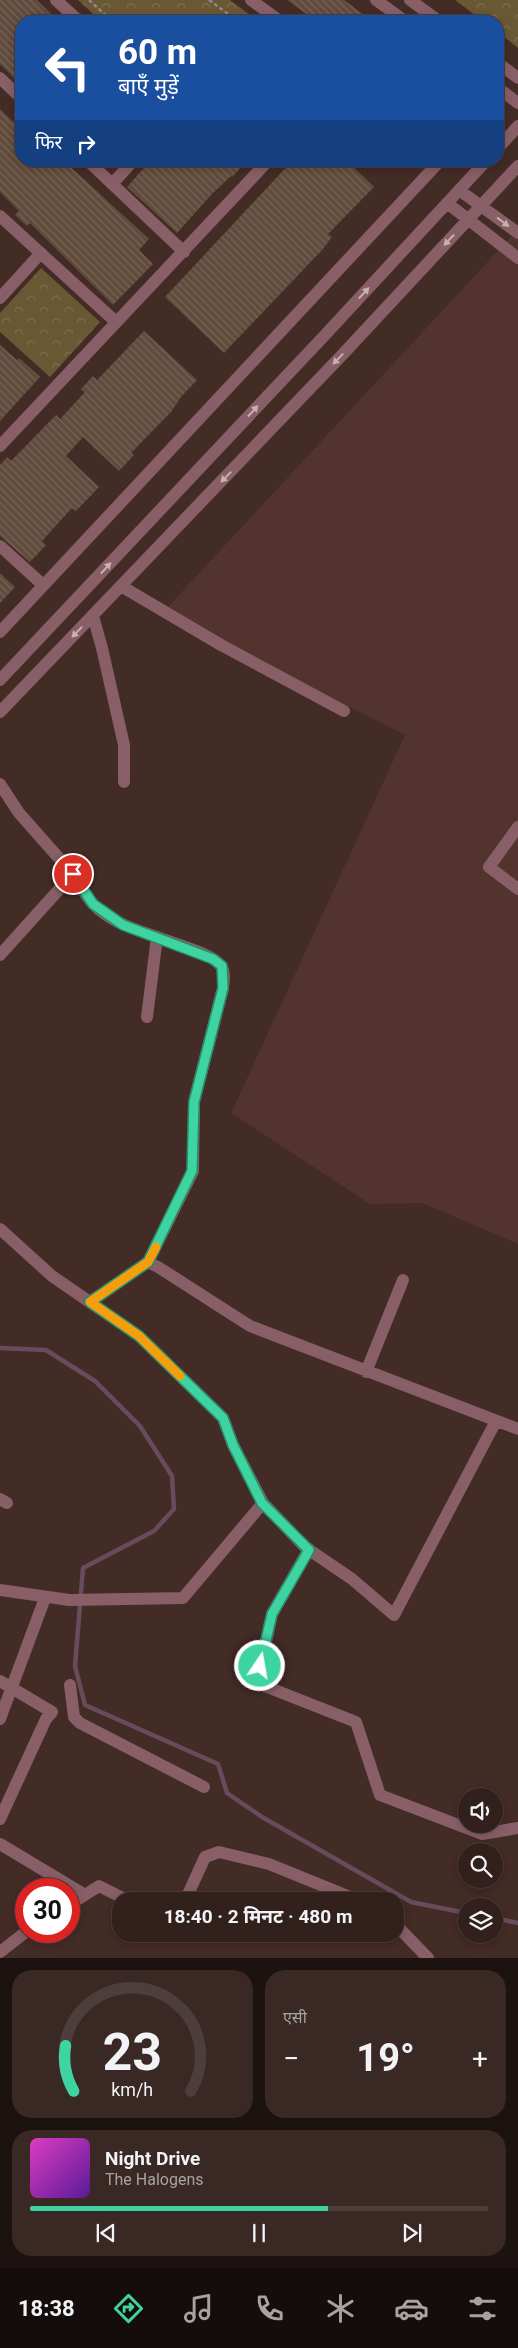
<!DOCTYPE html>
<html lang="hi">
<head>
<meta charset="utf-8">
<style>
	:root { --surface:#32201c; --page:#3a2825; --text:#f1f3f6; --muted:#a8a3a3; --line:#4d3e3b; --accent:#3ed4a2 }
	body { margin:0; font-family:Roboto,"Noto Sans Devanagari",sans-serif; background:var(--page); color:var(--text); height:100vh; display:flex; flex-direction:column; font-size:19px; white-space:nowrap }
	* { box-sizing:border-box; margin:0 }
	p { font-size:16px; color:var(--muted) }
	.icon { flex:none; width:28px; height:28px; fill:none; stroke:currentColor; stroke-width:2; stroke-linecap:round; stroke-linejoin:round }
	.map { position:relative; height:1958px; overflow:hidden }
	.drawer { display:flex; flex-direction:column; gap:12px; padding:12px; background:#1c120f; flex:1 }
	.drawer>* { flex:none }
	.banner { position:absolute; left:15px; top:15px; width:489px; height:152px; border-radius:20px; box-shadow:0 2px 8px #0003,0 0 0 1px var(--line); background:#1a4fa0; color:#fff; overflow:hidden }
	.buttons { position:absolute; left:458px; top:1788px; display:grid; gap:10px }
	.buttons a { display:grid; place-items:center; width:45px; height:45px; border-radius:50%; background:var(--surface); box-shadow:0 2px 8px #0003,0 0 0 1px var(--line); font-size:25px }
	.speed { position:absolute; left:15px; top:1878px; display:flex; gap:10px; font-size:25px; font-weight:700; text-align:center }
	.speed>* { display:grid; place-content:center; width:65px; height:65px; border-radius:50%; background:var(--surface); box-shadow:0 2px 8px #0003,0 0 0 1px var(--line); line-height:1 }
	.speed .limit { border:8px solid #d22; background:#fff; color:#111 }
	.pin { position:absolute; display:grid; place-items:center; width:42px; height:42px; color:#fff; margin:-21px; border:2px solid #fff; border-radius:50%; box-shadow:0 1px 5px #0007 }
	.me { position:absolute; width:55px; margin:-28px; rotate:12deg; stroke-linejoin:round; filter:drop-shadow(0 0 4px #0008) }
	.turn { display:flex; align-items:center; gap:18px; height:105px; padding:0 20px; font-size:22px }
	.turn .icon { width:65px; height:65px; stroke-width:2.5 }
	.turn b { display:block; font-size:35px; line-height:42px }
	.then { display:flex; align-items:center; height:48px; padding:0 20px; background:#0003; gap:10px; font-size:19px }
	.big { font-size:38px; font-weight:700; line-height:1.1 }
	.drawer .card { flex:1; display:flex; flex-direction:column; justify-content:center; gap:8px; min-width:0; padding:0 18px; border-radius:20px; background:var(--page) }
	.drawer .dial { align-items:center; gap:0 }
	.dial svg { height:130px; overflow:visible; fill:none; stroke:var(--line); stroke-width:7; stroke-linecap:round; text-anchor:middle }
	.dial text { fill:var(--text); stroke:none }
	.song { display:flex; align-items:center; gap:15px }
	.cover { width:60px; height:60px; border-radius:8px; background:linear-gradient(135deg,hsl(310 70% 55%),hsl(270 70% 35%)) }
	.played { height:5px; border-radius:2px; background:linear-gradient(90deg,var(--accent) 65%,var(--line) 65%) }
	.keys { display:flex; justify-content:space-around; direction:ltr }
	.heat { display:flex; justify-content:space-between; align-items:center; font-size:28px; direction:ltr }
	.drawer .tiles { flex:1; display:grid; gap:12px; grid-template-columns:1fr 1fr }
	.card:last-child { grid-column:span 2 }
	.trip { position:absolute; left:112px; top:1892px; width:292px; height:50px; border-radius:20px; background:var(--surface); box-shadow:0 2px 8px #0003,0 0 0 1px var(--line); font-weight:700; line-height:50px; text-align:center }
	.dock { display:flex; height:80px; justify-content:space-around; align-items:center; background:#140d0b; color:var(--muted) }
	.dock .icon { width:35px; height:35px }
	.dock .current { color:var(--accent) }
	.dock b { font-size:22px; color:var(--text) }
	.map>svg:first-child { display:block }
</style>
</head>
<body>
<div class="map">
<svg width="518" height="1958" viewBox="0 0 518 1958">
	<defs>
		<pattern id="park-crowns" width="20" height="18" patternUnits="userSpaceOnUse" patternTransform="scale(1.25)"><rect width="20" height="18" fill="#695833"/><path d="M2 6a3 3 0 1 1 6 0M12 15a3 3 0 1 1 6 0" fill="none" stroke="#7e6f50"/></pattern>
		<pattern id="building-back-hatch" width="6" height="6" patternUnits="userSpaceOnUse" patternTransform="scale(1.25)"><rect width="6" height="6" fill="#604b3c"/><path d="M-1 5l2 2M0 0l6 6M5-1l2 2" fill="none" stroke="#776457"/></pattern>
	</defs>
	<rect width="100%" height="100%" fill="#432b26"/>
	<path fill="#52332d" d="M518 229V1244L422 1203 370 1204 231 1113 405 735 163 612Z"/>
	<path fill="url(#park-crowns)" d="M78 0H230L254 18 250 21H101Z
		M455 0H518V48L498 32V21H483Z
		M41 268 100 322 50 377 0 332V313Z"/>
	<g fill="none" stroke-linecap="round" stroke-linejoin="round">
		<path stroke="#684c5c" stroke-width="4.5" d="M0 1348 46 1350 95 1381 140 1426 172 1476 174 1509 154 1531 83 1568 75 1666 85 1705 218 1764 227 1793 262 1817 411 1902 466 1913
			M494 1918 518 1923"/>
	</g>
	<path fill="url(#building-back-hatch)" d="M0 0H37L58 21H21V85L0 64Z
		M287 0H344L372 21H316Z
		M0 109 21 129V161H64L149 239 139 250 153 264 113 305 30 223 27 226 15 215 19 211 0 192Z
		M150 161H247L232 177 231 176 211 195 177 233 127 187Z
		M292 161H347L374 187 328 234 332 237 322 250 224 353 165 297Z
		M144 331 197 380 181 397 171 412 131 453 134 455 119 471 83 437 66 456 99 487 76 511 72 508 42 541 46 545 30 562 0 536V465L7 457 11 461 56 415 60 419 85 392 81 389 93 376 97 380Z
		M0 345 17 360 19 358 40 377 0 421Z
		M0 573 15 587 0 603Z"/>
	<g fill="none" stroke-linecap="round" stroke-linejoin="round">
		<path stroke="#988480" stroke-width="2.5" stroke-dasharray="4 2.5" stroke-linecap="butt" d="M89 0 112 21
			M209 0 235 19 233 21"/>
		<path stroke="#885e67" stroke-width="12" d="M56 0 79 21
			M251 0 280 21
			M376 0 405 21
			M410 0 439 21
			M498 63 518 78
			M0 78 21 98
			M498 88 518 103
			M498 148 518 126
			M88 161 184 252
			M112 184 133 161
			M459 190 518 233
			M447 203 518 258
			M0 216 116 322
			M0 298 41 253
			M0 446 268 161
			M0 546 43 585
			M121 586 221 645 344 711
			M93 616 102 648 124 745V782
			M0 632 440 161
			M0 680 325 335 486 161
			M0 712 343 354 518 166
			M0 784 19 813 73 874 0 955
			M518 827 489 867 518 889
			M73 874C79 884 85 895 93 904 110 922 134 929 157 937L147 1017
			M0 1229 52 1276 139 1336 223 1418 233 1445 263 1503 305 1547 352 1579 394 1615 496 1421
			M148 1262 193 1171 194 1102 223 988C224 982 225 971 221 966 212 953 172 943 157 937
			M90 1302 148 1262 158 1267 250 1326 518 1429
			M366 1372 403 1280
			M0 1499 7 1503
			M309 1549 272 1614 257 1683 356 1722 380 1795 482 1834 518 1828
			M0 1590 69 1600 183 1598 263 1503
			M0 1681 52 1712 46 1719 0 1819
			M70 1685 74 1717 80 1723 204 1787
			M0 1719 45 1598
			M0 1844 85 1895
			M185 1901 205 1857 219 1852 269 1864 360 1901
			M69 1905 99 1886 129 1901
			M396 1925 428 1958
			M0 1952 27 1931"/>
	</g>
	<defs><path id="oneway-solid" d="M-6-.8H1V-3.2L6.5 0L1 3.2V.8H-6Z" transform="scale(1.25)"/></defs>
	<g fill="#c8b1b1">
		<use href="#oneway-solid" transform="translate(503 222) rotate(37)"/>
		<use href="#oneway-solid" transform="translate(449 240) rotate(133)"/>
		<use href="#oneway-solid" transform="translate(364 293) rotate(-47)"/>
		<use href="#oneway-solid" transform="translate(338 359) rotate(134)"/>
		<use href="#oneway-solid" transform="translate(253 411) rotate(-47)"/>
		<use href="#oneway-solid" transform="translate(226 477) rotate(134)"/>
		<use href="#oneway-solid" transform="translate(106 568) rotate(-47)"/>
		<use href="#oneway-solid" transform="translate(77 632) rotate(134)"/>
	</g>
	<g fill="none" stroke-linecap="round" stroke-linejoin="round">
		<g stroke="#288a69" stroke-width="12">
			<path id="route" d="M73 874 93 904 123 925 213 959 222 966 223 988 194 1102 192 1171 148 1262 90 1302 139 1336 223 1418 233 1445 262 1503 309 1550 272 1614 260 1666"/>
		</g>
		<use href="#route" stroke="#3ed4a2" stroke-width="9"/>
		<path stroke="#f59e0b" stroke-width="9" d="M156 1247 148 1262 90 1302 139 1336 180 1376"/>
	</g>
</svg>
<div class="buttons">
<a><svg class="icon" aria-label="sound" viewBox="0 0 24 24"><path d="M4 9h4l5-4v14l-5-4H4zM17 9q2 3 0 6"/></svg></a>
<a><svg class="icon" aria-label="search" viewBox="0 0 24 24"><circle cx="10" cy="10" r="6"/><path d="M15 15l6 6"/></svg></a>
<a><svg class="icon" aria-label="layers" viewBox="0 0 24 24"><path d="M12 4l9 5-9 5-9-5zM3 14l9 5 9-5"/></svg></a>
</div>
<div class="speed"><div class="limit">30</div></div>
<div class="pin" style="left:73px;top:874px;background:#d93025"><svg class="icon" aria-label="arrive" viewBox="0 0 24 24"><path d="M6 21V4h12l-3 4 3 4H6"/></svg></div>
<svg class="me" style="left:260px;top:1666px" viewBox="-20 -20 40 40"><circle r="17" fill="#3ed4a2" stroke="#fff" stroke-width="3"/><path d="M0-11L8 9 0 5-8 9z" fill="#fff"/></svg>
<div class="trip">18:40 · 2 मिनट · 480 m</div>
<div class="banner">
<div class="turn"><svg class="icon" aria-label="left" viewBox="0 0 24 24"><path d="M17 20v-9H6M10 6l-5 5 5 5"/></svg><div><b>60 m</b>बाएँ मुड़ें</div></div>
<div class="then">फिर<svg class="icon" aria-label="right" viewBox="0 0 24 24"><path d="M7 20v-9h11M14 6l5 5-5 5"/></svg></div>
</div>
</div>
<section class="drawer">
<div class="tiles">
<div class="card dial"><svg viewBox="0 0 100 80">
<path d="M14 69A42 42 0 1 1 86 69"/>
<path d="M14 69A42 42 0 0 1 9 41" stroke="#3ed4a2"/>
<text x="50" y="56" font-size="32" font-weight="700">23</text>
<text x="50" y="72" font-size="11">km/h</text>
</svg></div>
<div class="card"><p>एसी</p>
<div class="heat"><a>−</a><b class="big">19°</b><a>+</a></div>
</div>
<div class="card">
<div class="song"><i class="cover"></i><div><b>Night Drive</b><p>The Halogens</p></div></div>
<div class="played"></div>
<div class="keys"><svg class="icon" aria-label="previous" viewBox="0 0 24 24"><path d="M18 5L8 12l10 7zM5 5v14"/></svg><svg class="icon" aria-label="pause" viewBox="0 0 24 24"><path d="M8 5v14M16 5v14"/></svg><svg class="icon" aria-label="next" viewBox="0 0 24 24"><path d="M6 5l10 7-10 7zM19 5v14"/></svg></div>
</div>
</div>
</section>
<nav class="dock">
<b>18:38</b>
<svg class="icon current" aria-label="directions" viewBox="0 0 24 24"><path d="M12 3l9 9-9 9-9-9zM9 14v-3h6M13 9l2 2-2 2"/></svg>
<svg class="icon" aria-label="music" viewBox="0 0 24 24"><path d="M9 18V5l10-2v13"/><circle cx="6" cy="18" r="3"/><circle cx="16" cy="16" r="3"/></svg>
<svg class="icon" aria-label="phone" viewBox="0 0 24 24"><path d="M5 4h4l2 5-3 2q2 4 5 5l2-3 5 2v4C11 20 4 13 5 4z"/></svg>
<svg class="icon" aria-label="climate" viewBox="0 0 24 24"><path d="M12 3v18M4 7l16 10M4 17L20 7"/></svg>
<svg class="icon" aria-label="car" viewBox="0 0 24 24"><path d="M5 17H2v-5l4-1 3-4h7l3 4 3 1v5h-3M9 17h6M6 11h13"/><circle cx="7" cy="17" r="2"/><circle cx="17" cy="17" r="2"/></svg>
<svg class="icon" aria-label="filters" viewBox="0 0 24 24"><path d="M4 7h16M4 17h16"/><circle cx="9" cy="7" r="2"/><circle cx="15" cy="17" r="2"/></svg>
</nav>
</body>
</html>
